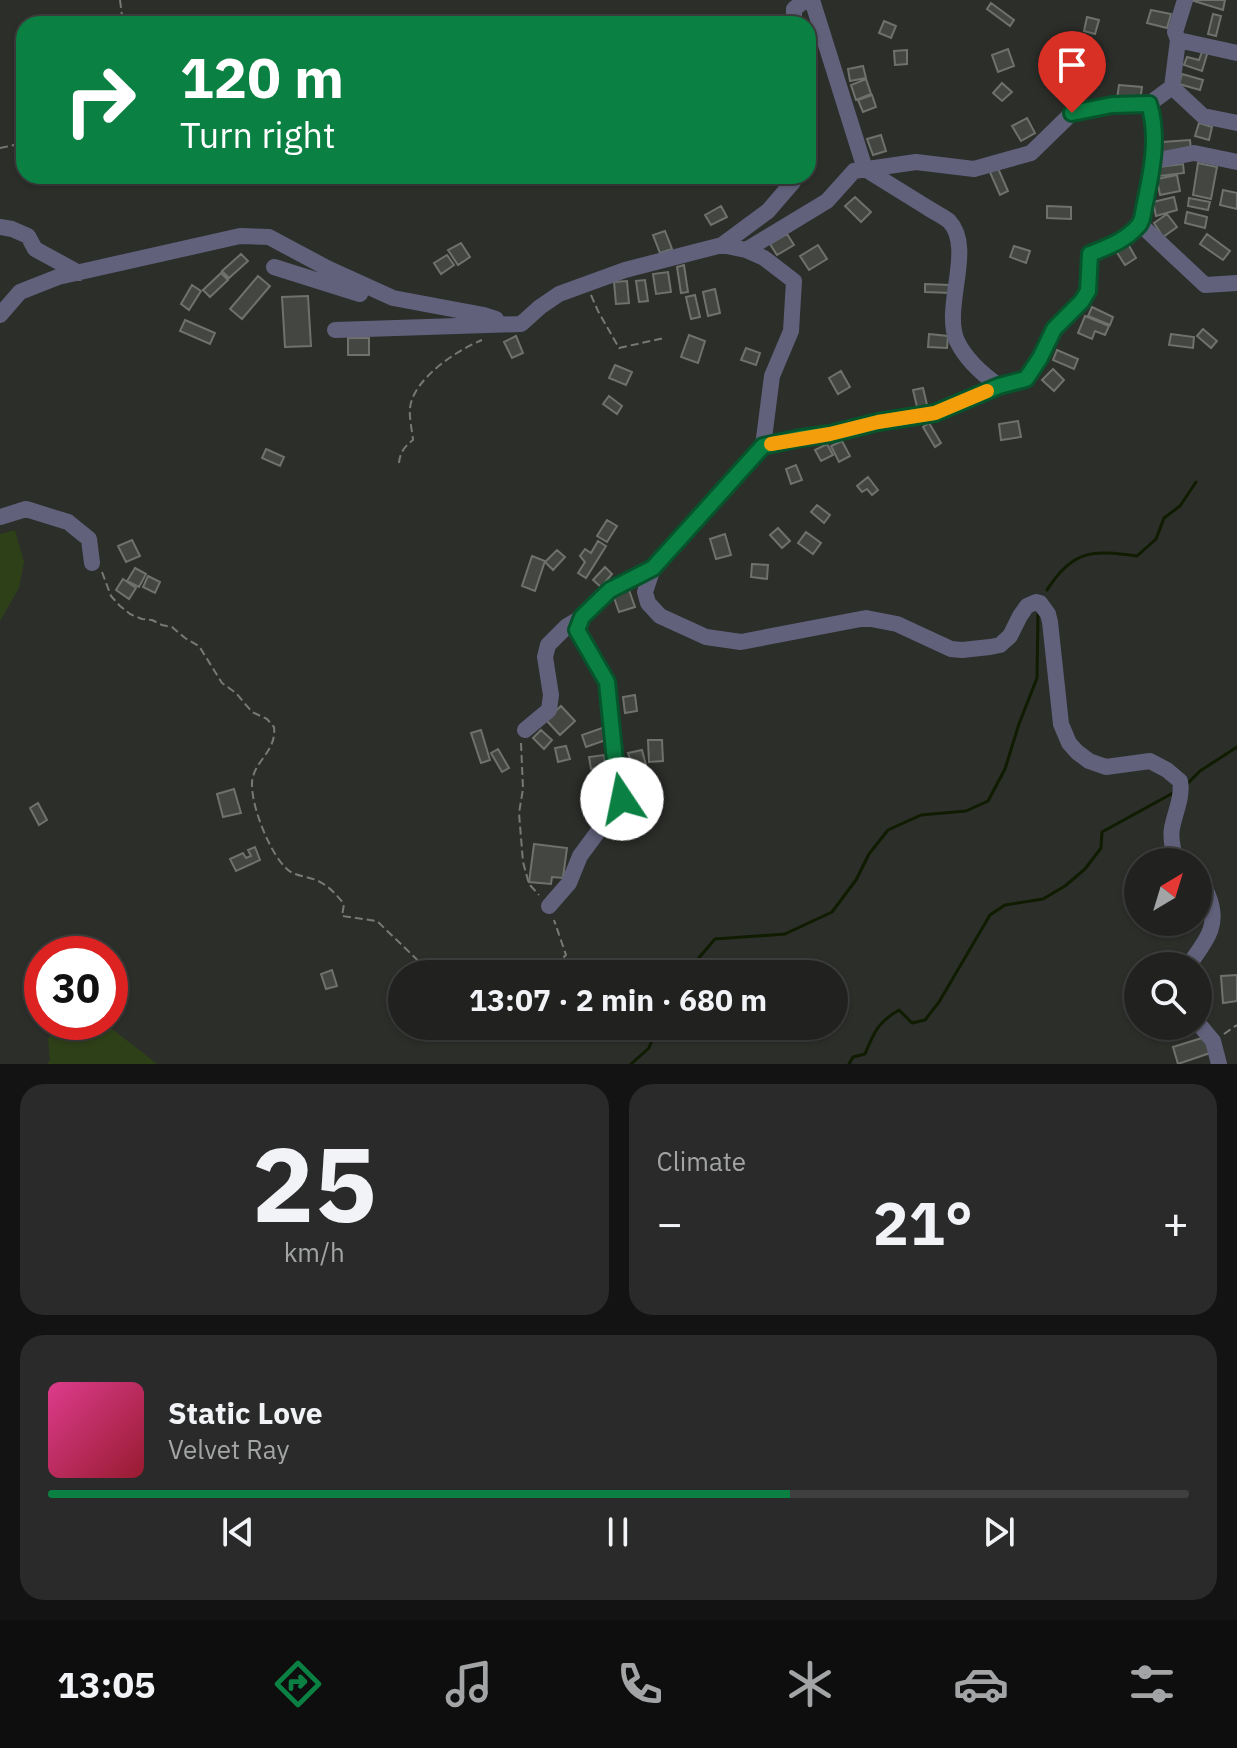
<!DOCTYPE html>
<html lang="en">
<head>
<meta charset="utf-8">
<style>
	:root { --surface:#212220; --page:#292a29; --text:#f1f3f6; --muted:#a2a4a5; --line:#3e3f3e; --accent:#0b8043 }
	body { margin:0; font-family:"IBM Plex Sans",sans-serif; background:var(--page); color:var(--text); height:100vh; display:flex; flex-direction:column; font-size:30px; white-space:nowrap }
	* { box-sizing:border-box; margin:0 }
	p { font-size:26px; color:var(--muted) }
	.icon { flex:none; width:44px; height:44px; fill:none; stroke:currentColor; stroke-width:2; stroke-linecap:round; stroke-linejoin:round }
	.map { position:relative; height:1064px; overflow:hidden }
	.sheet { display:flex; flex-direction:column; gap:20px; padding:20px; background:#121312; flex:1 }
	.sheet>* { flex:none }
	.top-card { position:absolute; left:16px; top:16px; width:800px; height:168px; border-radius:24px; box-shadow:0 2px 6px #0004,0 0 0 2px var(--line); background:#0b8043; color:#fff; overflow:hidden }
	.needle { width:52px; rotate:38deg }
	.fabs { position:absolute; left:1124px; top:848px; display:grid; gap:16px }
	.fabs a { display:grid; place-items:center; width:88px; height:88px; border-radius:50%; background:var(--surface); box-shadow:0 2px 6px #0004,0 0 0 2px var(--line); font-size:40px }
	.speed { position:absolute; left:24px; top:936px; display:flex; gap:16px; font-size:40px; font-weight:700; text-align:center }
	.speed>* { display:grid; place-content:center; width:104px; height:104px; border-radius:50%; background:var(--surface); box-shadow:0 2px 6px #0004,0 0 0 2px var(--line); line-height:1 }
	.speed .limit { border:12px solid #d22; background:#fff; color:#111 }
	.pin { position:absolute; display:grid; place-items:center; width:68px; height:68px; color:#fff; margin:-82px -34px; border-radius:50% 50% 50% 0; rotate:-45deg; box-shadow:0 0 8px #0007 }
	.pin .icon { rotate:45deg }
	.me { position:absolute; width:88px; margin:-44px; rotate:349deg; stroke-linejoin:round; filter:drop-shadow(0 0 6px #0008) }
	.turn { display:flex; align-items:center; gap:28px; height:168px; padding:0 32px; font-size:36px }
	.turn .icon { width:104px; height:104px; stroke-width:2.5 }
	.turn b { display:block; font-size:56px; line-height:68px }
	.big { font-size:60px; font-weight:800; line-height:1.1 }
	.sheet .tile { flex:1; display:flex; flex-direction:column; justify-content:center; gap:12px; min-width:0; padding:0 28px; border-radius:24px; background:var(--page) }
	.sheet .dial { align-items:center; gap:0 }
	.dial b { font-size:104px; line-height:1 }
	.song { display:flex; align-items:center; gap:24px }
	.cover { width:96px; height:96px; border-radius:12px; background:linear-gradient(135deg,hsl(330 70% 55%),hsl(350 70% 35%)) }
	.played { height:8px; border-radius:4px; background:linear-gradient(90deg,var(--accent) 65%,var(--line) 65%) }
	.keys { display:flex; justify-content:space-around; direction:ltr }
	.heat { display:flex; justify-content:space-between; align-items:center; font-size:44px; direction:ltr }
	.sheet .tiles { flex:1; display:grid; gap:20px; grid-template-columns:1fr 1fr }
	.tile:last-child { grid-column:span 2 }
	.trip { position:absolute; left:388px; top:960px; width:460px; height:80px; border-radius:40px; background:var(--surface); box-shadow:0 2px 6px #0004,0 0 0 2px var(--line); font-weight:800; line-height:80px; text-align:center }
	.tabs { display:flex; height:128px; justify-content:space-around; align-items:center; background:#0d0e0d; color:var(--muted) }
	.tabs .icon { width:56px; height:56px }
	.tabs .selected { color:var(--accent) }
	.tabs b { font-size:36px; color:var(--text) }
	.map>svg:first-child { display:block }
</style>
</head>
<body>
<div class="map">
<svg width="1237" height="1064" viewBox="0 0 1237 1064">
	<rect width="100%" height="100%" fill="#2c2e2a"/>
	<path fill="#2e4018" d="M15 530 24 562 19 588 0 621V534Z
		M90 1024 111 1028 157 1064H47L50 1060 48 1039 57 1028Z"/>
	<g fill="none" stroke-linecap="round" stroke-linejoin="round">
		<path stroke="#0f1c00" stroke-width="3" d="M1047 590C1073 549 1093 550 1137 556L1156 539 1164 518 1180 506 1196 482
			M1187 784 1200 771 1237 747
			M685 974 715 939 785 934 832 912 856 880 869 854 888 830 921 815 966 811 988 801 1005 769 1019 724 1037 678 1038 614
			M631 1064 649 1048 657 1026
			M849 1064 853 1057 865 1054C874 1032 878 1022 899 1010L912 1023 925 1020 939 1002 990 915 1005 905 1043 899 1065 886 1085 869 1101 848 1102 832 1173 793"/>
	</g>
	<path fill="#444642" stroke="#6e716c" stroke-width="2" d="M1191 0H1225L1223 10Z
		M991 3 1014 20 1010 26 987 9Z
		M1151 10 1171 14 1167 28 1147 23Z
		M1213 14 1221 16 1216 36 1208 34Z
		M1087 17 1099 20 1095 34 1084 31Z
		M884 21 896 26 891 38 879 33Z
		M1008 49 1014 66 998 72 992 55Z
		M1203 49 1208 51 1202 71 1184 65 1187 57 1199 60Z
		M907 50V64L895 65 894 51Z
		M863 66 866 78 850 81 848 69Z
		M1182 74 1203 80 1200 90 1179 84Z
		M866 79 871 94 856 100 851 85Z
		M1002 83 1012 92 1002 101 993 93Z
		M1119 85 1142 87 1140 101 1117 99Z
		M872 95 876 107 863 112 858 100Z
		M1027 118 1035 133 1021 141 1012 126Z
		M1199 123 1212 127 1209 140 1195 136Z
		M881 135 886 151 873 155 867 139Z
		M1190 140 1191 151 1162 153V142Z
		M1198 163 1217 167 1211 199 1193 195Z
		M1183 164 1184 173 1160 176 1159 167Z
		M997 166 1008 191 1000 195 989 170Z
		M1177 175 1180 191 1160 195 1157 179Z
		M1223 190 1237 193V209L1220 205Z
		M855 197 871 212 861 222 845 206Z
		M1174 197 1177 210 1156 216 1153 202Z
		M1189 198 1210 202 1208 210 1188 206Z
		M721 206 727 217 711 225 705 215Z
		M1047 206 1071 207V219L1047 218Z
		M1187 212 1207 217 1205 228 1185 223Z
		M1167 214 1177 227 1163 237 1154 223Z
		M665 231 672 249 660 253 653 235Z
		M787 234 794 245 777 255 770 244Z
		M1207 234 1230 251 1223 260 1200 244Z
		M461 243 470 257 458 265 448 250Z
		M1128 244 1136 258 1125 265 1116 251Z
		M818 245 827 259 809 270 800 256Z
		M1014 246 1030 251 1026 263 1010 257Z
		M241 254 248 261 229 278 222 271Z
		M447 255 454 265 441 274 434 263Z
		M684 265 688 292 681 293 677 267Z
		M668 272 671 292 656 294 653 274Z
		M221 273 228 280 210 297 203 290Z
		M258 276 270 286 242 319 230 309Z
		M645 280 648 301 639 302 636 281Z
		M627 281 629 303 616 304 614 282Z
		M925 284 950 285V293L925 292Z
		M192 285 201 291 189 310 181 304Z
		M715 289 720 313 708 316 703 292Z
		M695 295 700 317 691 319 686 297Z
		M308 296 311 346 285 347 282 297Z
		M1092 307 1113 317 1110 325 1088 316Z
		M1085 316 1109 326 1105 335 1095 331 1092 339 1078 333Z
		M185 320 215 333 210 344 180 331Z
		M1203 329 1217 341 1211 348 1197 336Z
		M929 334 948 336 947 348 928 347Z
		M1171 334 1194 337 1193 348 1169 345Z
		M689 335 705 341 698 363 681 357Z
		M516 336 523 353 512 358 504 342Z
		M348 338H369V355H348Z
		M746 348 760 353 756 365 741 360Z
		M1057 350 1078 359 1074 369 1053 360Z
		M615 365 632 372 626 385 609 378Z
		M1053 369 1064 380 1054 391 1042 380Z
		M841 371 850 387 838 394 829 378Z
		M923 388 928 409 918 411 913 390Z
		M609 396 622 406 617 414 603 404Z
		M1018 421 1021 437 1001 440 999 424Z
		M929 423 941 443 935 447 923 427Z
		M842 441 850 456 839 462 831 446Z
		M827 444 833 455 821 461 815 450Z
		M266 449 284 457 280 466 262 458Z
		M796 465 802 480 791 484 786 469Z
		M868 477 878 490 872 495 867 489 862 492 857 486Z
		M817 505 830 515 824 523 811 512Z
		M607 520 617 526 607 542 597 536Z
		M778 528 790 541 782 548 770 535Z
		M806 532 821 543 813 554 798 543Z
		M725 534 731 555 716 559 710 539Z
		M132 540 140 556 126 562 118 546Z
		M598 541 606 546 586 578 578 573 585 562 580 556 585 549 591 553Z
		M557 550 565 557 553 570 545 562Z
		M532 556 545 561 535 591 522 586Z
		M752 564 768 565 767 579 751 577Z
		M605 567 612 574 601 587 593 580Z
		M135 568 146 574 139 587 127 581Z
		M148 576 160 582 155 593 143 587Z
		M123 579 136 588 129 599 116 590Z
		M628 587 635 607 619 612 612 592Z
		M635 695 637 711 625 713 623 697Z
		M561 706 575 721 560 735 546 720Z
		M605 727 609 739 586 747 582 735Z
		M481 730 490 760 481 763 471 733Z
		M541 730 552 740 544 749 533 738Z
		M648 740H662L663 761 649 762Z
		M566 746 570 759 558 762 555 748Z
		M498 749 509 768 502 772 491 753Z
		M642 750 647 769 628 774 625 760 630 759 628 753Z
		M604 755 606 767 591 769 589 757Z
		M234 789 241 813 223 817 217 794Z
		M38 803 47 820 39 825 30 808Z
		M534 844 567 848 563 878 552 877 551 884 529 882Z
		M255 847 260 860 236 871 230 859 243 853 246 858 251 856 248 850Z
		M332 970 337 986 326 989 321 974Z
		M1237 975V1001L1223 1003 1221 976Z
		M1205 1037 1210 1053 1178 1064 1173 1047Z"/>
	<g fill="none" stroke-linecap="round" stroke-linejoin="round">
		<path stroke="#787976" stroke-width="2" stroke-dasharray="8 4" stroke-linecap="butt" d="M120 0 123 24
			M0 148 24 143
			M591 295 598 311 619 348 664 338
			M399 463C400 452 405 446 413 440 412 430 409 417 410 408 413 379 457 350 482 340
			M102 572 111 596 120 606 130 614 142 619 152 620 162 625 172 627 185 638 199 646 222 683 236 693 252 712 267 719 274 727C277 752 253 761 252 783 251 806 270 854 287 869 294 876 306 876 316 880 328 885 336 894 344 904L342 916 377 921 432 974
			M521 743 523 789 519 813 523 862 529 884 539 895
			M546 974 566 955 554 920
			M484 1026 485 1028 487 1026
			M1224 1034 1237 1025"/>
		<path stroke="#61617c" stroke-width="16" d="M812 0 865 169C886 182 907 195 928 208 934 212 943 216 949 221 975 248 942 307 957 341 966 360 982 374 999 386L1026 379 1040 358 1054 329 1082 301 1088 291 1090 254C1107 247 1125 241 1138 226 1143 221 1143 211 1145 203 1152 171 1159 136 1149 104
			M794 24V9L805 0
			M1178 40 1237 53
			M1172 87 1203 116 1237 123
			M1153 161 1194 153 1237 162
			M1140 224 1205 285 1237 283
			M0 227 12 229 28 236 35 249 79 273
			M722 245 768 211 793 182 794 176
			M746 250 827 201 854 171 916 162 974 169 1031 153 1072 113 1112 105 1149 104 1172 87 1178 40 1175 32 1185 0
			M274 267 360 294
			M0 315 20 292 58 277 240 236 269 237 327 268 393 298 484 315 496 319
			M335 330 521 324 540 307 559 294 625 270 722 245 746 250 764 258 794 281 791 331 772 376 763 446 653 568 645 592 648 603 660 616 706 637 741 642 866 618 897 624 951 649 962 650 990 647 1000 645 1010 636 1020 616 1027 606 1036 602 1040 603 1048 614 1050 622 1061 724 1069 743 1077 752 1089 761 1106 767 1150 761 1167 770 1180 781C1183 797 1175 812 1172 828 1170 840 1173 851 1177 862
			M763 446 800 438 816 437 878 422 935 413 999 386
			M0 517 26 509 68 522 89 539 92 563
			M525 730 549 710 551 695 545 657 548 645 567 626 582 617 610 590 653 568
			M549 906 569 883 580 856 622 799 616 771 607 682 577 630 582 617
			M1188 966C1205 942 1221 926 1208 895 1205 888 1204 884 1198 879
			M1198 1023 1213 1041 1219 1064"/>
	</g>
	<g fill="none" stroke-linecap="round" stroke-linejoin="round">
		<g stroke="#07532c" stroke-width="20">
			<path id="route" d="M622 799 616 771 607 682 577 630 582 617 610 590 653 568 763 446 800 438 830 434 878 422 935 413 999 386 1026 379 1040 358 1054 329 1082 301 1088 291 1090 254C1107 247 1125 241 1138 226 1143 221 1143 211 1145 203 1152 171 1159 136 1149 104L1112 105 1072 113"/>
		</g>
		<use href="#route" stroke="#0b8043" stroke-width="14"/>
		<path stroke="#f59e0b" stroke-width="14" d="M771 444 830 434 878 422 935 413 987 391"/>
	</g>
</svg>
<div class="fabs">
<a><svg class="needle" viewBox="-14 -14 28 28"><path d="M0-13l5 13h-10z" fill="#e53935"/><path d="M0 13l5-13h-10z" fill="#a2a4a5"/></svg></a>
<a><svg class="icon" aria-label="search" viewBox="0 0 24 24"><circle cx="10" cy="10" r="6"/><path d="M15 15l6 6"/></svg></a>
</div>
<div class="speed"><div class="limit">30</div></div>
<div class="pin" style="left:1072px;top:113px;background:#d93025"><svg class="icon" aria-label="arrive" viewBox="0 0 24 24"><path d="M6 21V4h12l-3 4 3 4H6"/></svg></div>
<svg class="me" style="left:622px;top:799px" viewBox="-20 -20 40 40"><circle r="19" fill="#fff"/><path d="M0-13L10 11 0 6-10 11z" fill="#0b8043"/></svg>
<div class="trip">13:07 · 2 min · 680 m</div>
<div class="top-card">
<div class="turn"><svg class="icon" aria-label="right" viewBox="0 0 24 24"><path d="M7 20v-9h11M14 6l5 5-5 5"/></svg><div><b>120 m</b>Turn right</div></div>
</div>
</div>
<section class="sheet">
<div class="tiles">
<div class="tile dial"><b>25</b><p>km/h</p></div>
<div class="tile"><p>Climate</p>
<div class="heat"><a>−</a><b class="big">21°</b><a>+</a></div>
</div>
<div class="tile">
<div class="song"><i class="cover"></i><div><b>Static Love</b><p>Velvet Ray</p></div></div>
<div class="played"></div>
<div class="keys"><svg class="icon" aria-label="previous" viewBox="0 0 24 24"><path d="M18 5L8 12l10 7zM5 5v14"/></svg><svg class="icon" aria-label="pause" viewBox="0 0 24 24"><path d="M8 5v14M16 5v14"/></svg><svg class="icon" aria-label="next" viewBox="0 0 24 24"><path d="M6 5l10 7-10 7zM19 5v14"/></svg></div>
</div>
</div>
</section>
<nav class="tabs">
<b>13:05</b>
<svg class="icon selected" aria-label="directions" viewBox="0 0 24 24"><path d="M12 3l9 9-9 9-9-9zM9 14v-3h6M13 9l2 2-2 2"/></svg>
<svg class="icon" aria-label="music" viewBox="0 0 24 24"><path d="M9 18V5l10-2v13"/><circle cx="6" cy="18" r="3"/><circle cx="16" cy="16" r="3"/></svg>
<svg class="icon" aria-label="phone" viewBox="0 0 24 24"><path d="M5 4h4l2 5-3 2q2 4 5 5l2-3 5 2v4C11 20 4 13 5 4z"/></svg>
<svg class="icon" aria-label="climate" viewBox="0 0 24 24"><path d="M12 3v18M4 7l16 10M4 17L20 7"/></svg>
<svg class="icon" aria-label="car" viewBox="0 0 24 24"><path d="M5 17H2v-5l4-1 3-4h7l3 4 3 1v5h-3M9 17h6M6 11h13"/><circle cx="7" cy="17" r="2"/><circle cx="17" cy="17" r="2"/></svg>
<svg class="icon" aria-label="filters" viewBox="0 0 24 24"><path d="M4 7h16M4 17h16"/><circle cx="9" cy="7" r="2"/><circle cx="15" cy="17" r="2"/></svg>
</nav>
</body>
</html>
